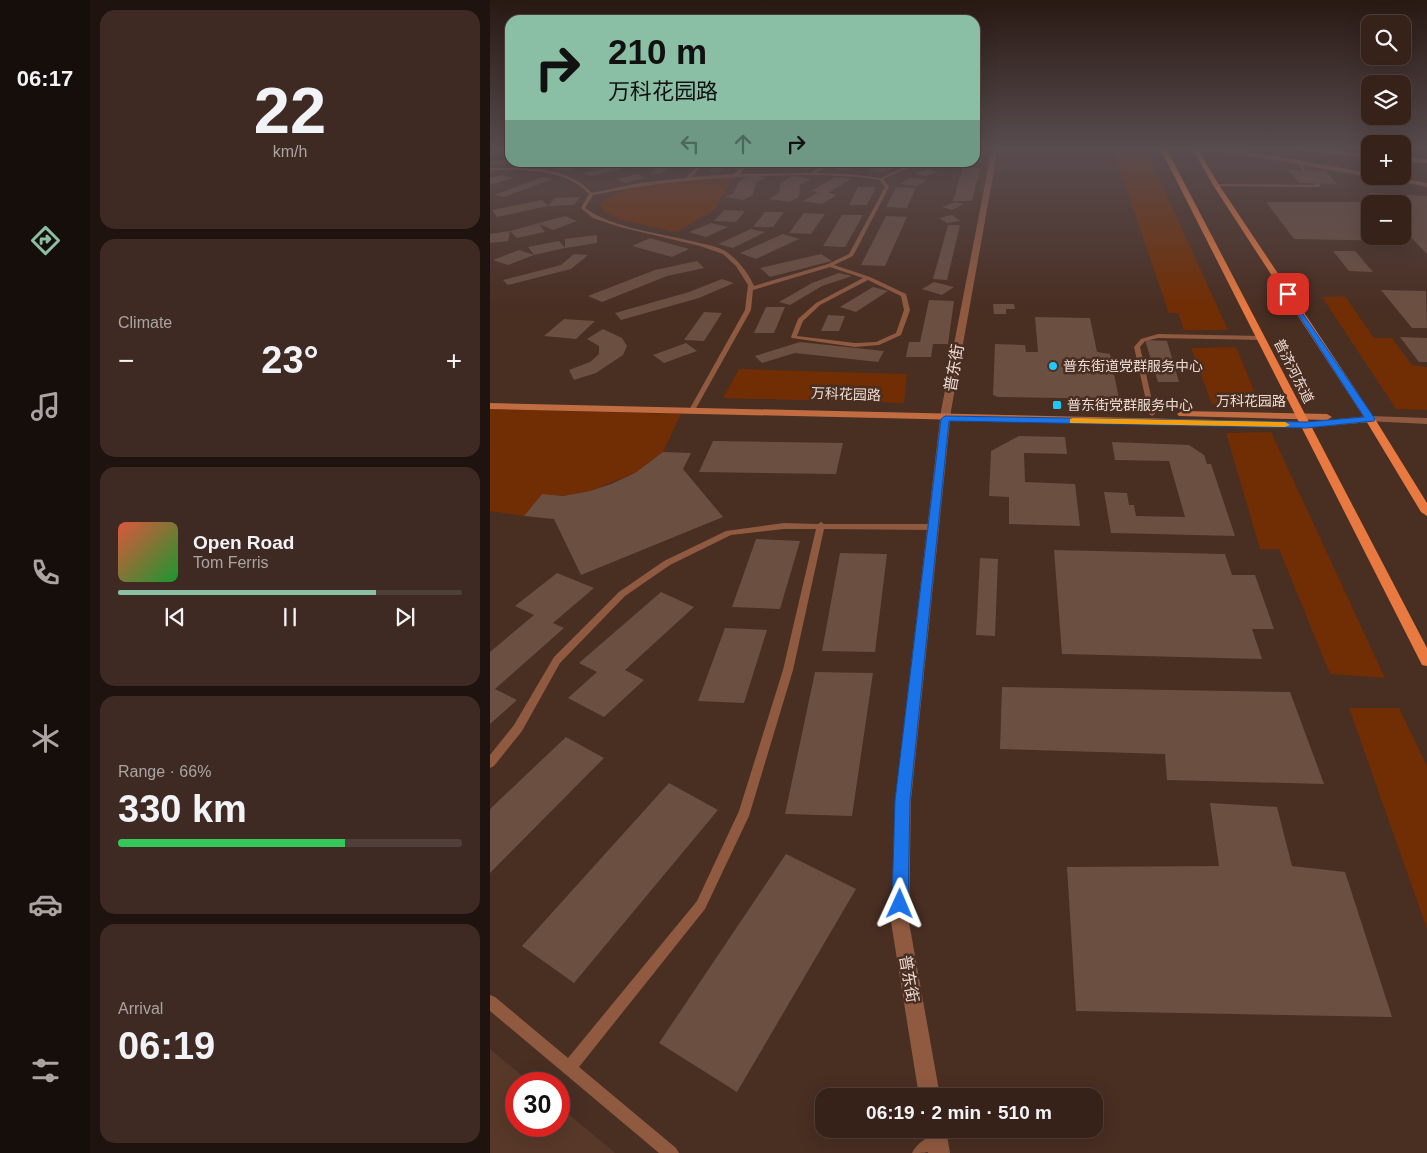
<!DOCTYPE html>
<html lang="en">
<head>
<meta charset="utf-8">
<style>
	:root { --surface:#37221a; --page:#3e2a23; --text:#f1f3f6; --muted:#aaa4a2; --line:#513f39; --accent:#8abfa5 }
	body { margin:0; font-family:Helvetica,"Noto Sans SC",sans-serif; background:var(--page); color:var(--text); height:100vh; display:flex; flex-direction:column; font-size:19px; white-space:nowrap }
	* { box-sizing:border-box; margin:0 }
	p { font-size:16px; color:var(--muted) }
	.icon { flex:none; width:28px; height:28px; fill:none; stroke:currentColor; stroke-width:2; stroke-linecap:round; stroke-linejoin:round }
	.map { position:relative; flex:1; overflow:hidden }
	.panel { display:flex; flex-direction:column; gap:10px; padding:10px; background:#1e130e; width:400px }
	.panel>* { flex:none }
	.guide { position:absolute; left:15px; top:15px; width:475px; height:152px; border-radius:15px; box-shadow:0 5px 20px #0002,0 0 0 1px var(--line); background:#8abfa5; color:#111; overflow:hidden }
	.fabs { position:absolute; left:871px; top:15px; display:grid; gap:10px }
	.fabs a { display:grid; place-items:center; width:50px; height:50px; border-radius:10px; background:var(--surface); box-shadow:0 5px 20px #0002,0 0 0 1px var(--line); font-size:25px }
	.speed { position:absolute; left:15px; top:1072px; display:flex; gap:10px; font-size:25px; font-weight:700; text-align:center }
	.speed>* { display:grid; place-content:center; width:65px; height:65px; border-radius:50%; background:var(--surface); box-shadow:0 5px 20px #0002,0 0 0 1px var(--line); line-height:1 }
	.speed .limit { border:8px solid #d22; background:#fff; color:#111 }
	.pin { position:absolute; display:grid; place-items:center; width:42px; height:42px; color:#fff; margin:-21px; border-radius:10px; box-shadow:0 2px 8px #0006 }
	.me { position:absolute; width:55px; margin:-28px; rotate:1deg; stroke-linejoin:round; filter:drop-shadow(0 0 4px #0008) }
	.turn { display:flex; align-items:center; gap:18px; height:105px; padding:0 20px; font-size:22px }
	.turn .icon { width:65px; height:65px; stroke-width:2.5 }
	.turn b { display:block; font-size:35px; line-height:42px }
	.lanes { display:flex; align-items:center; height:48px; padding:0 20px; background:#0003; justify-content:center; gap:25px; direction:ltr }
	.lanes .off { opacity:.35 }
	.big { font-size:38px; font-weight:600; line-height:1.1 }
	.panel .tile { flex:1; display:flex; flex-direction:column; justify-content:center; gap:8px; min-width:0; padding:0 18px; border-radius:15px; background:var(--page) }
	.panel .dial { align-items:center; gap:0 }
	.dial b { font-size:65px; line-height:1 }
	.song { display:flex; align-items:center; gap:15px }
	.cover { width:60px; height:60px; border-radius:8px; background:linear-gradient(135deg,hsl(10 70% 55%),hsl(130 70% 35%)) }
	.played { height:5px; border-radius:2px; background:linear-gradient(90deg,var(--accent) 75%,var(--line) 75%) }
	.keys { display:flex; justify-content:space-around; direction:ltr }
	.heat { display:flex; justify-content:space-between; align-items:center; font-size:28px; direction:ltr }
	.charge { height:8px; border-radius:4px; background:linear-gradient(90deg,#34c759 66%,var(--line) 0) }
	.trip { position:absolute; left:325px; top:1088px; width:288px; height:50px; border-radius:15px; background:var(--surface); box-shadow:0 5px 20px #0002,0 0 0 1px var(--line); font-weight:600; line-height:50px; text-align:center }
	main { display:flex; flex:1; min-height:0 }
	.dock { display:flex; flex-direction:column; width:90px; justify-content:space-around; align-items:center; background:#160e0a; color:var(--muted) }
	.dock .icon { width:35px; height:35px }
	.dock .selected { color:var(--accent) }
	.dock b { font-size:22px; color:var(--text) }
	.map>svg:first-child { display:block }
</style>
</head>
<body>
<main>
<nav class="dock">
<b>06:17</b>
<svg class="icon selected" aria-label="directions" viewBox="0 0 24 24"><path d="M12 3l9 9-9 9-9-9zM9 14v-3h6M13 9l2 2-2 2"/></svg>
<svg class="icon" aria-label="music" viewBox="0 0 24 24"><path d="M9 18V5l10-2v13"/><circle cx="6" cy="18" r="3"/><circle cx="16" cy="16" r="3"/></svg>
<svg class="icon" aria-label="phone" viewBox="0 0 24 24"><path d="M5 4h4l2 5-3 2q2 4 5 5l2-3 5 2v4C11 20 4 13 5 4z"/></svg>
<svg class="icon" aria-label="climate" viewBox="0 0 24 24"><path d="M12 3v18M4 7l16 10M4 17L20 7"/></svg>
<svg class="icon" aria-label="car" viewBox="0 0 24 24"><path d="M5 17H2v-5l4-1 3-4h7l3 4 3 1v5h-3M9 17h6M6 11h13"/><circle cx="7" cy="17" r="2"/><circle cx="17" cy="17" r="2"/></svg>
<svg class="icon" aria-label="filters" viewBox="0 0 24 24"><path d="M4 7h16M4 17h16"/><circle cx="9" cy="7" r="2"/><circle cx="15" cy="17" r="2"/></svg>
</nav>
<section class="panel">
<div class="tile dial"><b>22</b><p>km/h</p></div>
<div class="tile"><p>Climate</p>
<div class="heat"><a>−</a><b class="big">23°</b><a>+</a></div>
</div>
<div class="tile">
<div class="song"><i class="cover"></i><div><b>Open Road</b><p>Tom Ferris</p></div></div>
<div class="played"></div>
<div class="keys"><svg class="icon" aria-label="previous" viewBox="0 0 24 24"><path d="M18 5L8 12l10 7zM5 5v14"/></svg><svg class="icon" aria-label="pause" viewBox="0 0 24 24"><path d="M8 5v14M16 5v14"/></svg><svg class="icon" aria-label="next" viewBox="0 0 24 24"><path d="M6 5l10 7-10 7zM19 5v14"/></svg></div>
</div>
<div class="tile"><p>Range · 66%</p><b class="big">330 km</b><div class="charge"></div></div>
<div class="tile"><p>Arrival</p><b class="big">06:19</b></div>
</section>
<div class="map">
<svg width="937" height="1153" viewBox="0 0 937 1153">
	<rect width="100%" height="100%" fill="#492e22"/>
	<path fill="#583929" d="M0 1049 42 1084H26V1126H69V1106L125 1153H0Z"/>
	<path fill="#712d03" d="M622 148H655L738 330H694L688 313H679Z
		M245 176 224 210 186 232 131 220 113 212 110 203C146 177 202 180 245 176Z
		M855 296 884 338H902L922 365 937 367V410L906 409 832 297Z
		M746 347 770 405 722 404 701 348Z
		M249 369 417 374 414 403 233 398Z
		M0 409 191 414 173 452 145 473 100 491 73 496 52 494 34 516 0 511Z
		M781 432 895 678 840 674 789 549H770L736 433Z
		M859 708H909L937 766V929Z"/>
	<path fill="#6b4f41" d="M18 148H20V155L6 154Z
		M485 148H495L491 163H485Z
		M20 160V162H34L0 165V161Z
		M179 162H190L182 164 171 174H160L171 164Z
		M232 162H243L227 172 219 170Z
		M272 162H292V163L277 168 264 165Z
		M316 162H326L331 164 316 170 304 167Z
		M359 162 373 164 354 171 343 169Z
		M81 163 92 164 78 171 67 169Z
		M397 163H416L392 173 379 170Z
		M132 164 139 167 101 176 94 173Z
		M473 167 490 168 482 201H463Z
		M437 169 448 172 435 176 424 173Z
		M798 170 835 171 847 184 809 183Z
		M148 174 155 178 134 183 127 179Z
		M12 175 23 178 0 185V178Z
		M261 175 276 178 266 183 263 195 253 200 235 197 244 193 249 181Z
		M303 176 321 179 310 185 309 197 299 202 279 199 289 193 290 183Z
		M53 177 63 179 14 197 4 195Z
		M345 177 361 179 338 193 347 195 332 204 313 201 328 192 321 191Z
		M420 178 437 180 427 186 410 184Z
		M368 187H386L377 205H359Z
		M406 187 426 188 417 208 396 207Z
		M878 193 937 196V254L912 228V204H889Z
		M90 197 84 205 58 206 65 198Z
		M52 200 58 206 7 217 2 210Z
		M465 202 474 204 462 210 452 207Z
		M776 202H869L880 214V236H902L906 241 804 239Z
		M234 210 255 211 246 222 224 221Z
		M275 212H294L283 227H263Z
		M314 213 335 214 321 234 299 233Z
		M352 215H373L355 247 333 246Z
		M462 215 470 221 457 223 449 218Z
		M75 216 87 221 63 230 49 224 55 232 27 238 20 231Z
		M396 216 417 217 395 266 371 265Z
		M221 223 238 227 216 237 199 232Z
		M458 225H470L457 280 443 279Z
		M261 229 275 232 243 248 228 244Z
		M20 231 18 241 0 243V234Z
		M293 234 309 239 266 259 250 253Z
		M107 235V243L75 248V239Z
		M160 238 199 249 182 257 142 246Z
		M69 241 75 248 44 255 38 247Z
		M29 250 44 255 18 265 3 260Z
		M843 251H865L883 272 859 271Z
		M84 254 98 255 81 269 18 285 13 280 71 265Z
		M331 254 342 261 280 277 270 268Z
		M207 261 214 268 177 276 112 302 98 296 165 270Z
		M349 273 362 276 332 286 300 305 289 302 322 283Z
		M232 279 244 283 209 298 131 320 125 313 199 292Z
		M444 282 464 287 452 295 432 289Z
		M383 287 398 291 366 312 350 307Z
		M891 290 936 291 937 328H922Z
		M439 300 464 301 458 344H443L441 357H416L419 342H430Z
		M503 304H524L525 309H516V314H504Z
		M276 307H295L284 333H264Z
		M214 312 232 313 214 341 194 340Z
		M338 315 355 316 349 331H331Z
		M545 317 600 318 607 352 620 354 629 399 508 397 503 395 505 344 535 345 536 352H548Z
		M74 319 105 321 86 339 54 336Z
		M113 329 132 338 137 346 133 355 106 373 84 380 79 370 100 362 109 354V346L97 339Z
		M910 337 937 338V362H929Z
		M655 340 677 341 689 382H668Z
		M310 342 394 351 388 362 305 353 272 363 265 356Z
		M196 343 207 351 174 363 163 355Z
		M529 436 575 437 577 454 534 453 535 482 585 484 590 526 519 524V497L499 496 501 451Z
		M223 441 353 443 346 474 209 472Z
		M622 442 699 445 714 455 717 464H721L745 536 621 533 614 492 637 493 639 505H644L646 516 695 517 679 461 625 460Z
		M173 452 201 453 193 469 233 517 91 575 64 519 34 516 52 494 73 496 100 491 121 484 145 473Z
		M266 539 310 541 290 609 242 607Z
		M564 550 735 554 742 575H765L784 629H762L772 659 572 654Z
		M350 553 397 554 385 652 332 651Z
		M490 558 508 559 505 636 486 635Z
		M67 573 104 588 63 623 74 628 5 689 27 700 0 724V652L44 615 25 606Z
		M171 592 204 607 135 670 154 680 114 717 78 698 107 672 89 663Z
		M235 628 277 630 254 703 208 701Z
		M325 672 383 673 362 816 295 814Z
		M512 687 800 692 834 784 677 780 675 754 510 749Z
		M76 737 114 758 0 873V809Z
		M179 783 228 810 84 983 32 946Z
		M720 803 787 807 802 866 855 872 902 1017 586 1011 577 867 729 866Z
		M296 854 366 889 247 1092 169 1043Z"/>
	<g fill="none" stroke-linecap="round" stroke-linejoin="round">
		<path fill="#905a40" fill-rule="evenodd" d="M806 161H808L815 170H813Z
			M211 162H216L201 177 244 174 256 162H261L249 174 323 173V171L339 162H345L326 173 357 174 391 178 425 162H431L393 179 399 187 363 256 344 265 380 277 416 294 420 310 411 335 389 345 365 347 302 338 301 337 308 319 326 303 373 278 340 267 263 290 261 310 205 410 204 411H200L199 410 255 310 258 285 246 266 233 254 210 246 130 227 103 218 91 208 99 194C74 167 33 170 0 170V168C34 168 77 165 102 193L150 183 196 178ZM334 175 368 177 390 180 395 187 359 254 338 264 264 286C259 274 249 261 238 253 229 246 213 244 201 241 169 233 122 228 95 208L103 195C179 179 256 175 334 175ZM378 280 411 296 414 310 406 333 386 342 365 343 307 336 313 321 330 305Z
			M826 183H828L831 186 829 187 726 186 724 185 726 184 825 185Z
			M668 334 772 336 775 338 772 340 668 338 655 341 650 347 665 414 662 416 659 414 644 347 651 339Z
			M331 522 334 524H442L446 527 442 530 334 529 303 670 259 816 215 909 89 1067 186 1148 189 1153H169L0 1011V995L5 997 78 1058 207 901 249 811 293 670 326 529H294L241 535 180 565 135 596 70 663 32 731 4 766 0 768V755L24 725 64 657 129 592 174 561 236 531 294 523 328 524Z
			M446 1133 451 1136 454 1141C448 1153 435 1153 422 1153 426 1144 437 1137 446 1133Z"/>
		<path fill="#905a40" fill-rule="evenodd" d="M502 148H508L461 411 421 800 419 922 450 1096H429L401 922 405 800 451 411Z
			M703 148 744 149 880 173V176H882L880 177 744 153 705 151Z
			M885 176H899L937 183V187Z
			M880 416 937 418V424L877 421 875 419Z
			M434 1129H456L460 1153H438Z"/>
		<path fill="#c26c42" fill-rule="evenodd" d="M806 148 880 154V158L808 150Z
			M912 157 937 159V163L912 161Z
			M0 403 816 422 880 416 885 419 880 422 816 428 0 409Z
			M692 411 837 414 842 417 837 420 689 416 687 414Z"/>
		<path fill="#e87941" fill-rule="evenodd" d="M670 148H676L937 648V666L932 665 930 661Z
			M702 148H707L729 185 885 419 937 503V516L931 512 875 419 723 185Z"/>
	</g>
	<linearGradient id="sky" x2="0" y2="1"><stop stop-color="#281913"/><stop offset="0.48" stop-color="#594c4f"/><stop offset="1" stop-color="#594c4f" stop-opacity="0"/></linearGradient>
	<rect width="937" height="309" fill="url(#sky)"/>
	<path fill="#1a73e8" stroke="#114b97" d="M798 292 885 419 884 421 816 428 459 421 420 800 418 904 416 910 410 912 404 910 402 904 405 800 451 419 455 416 816 422 874 417 795 294Z"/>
	<path fill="#f59e0b" d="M583 418 795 422 800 425 795 427 580 423V419Z"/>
	<g fill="#1fc9fd" stroke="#492e22" stroke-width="2">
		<circle cx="563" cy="366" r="5"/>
		<rect x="562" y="400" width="10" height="10" rx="2.5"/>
	</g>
	<g text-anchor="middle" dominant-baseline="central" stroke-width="5" stroke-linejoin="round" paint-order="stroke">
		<g font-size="14" fill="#eddcd4" stroke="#492e22" text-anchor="start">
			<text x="573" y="366">普东街道党群服务中心</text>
			<text x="577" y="405">普东街党群服务中心</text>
		</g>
		<g font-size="14" fill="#eddcd4" stroke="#492e22">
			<text transform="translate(804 371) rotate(63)">普济河东道</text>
			<text transform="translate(356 394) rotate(2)">万科花园路</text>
			<text x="761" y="401">万科花园路</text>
		</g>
		<g font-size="16" fill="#eddcd4" stroke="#492e22">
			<text transform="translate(464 368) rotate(-80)">普东街</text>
			<text transform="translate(419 979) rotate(80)">普东街</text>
		</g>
	</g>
</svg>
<div class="fabs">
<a><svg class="icon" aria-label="search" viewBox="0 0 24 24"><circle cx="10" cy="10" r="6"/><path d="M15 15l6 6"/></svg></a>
<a><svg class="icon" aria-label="layers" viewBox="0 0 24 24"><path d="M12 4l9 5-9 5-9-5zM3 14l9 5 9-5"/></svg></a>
<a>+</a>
<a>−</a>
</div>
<div class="speed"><div class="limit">30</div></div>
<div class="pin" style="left:798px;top:294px;background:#d93025"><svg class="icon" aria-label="arrive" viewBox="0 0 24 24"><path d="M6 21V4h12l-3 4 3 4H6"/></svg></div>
<svg class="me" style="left:410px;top:904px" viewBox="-20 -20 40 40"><path d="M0-17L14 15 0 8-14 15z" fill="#1a73e8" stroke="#fff" stroke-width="4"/></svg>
<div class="trip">06:19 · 2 min · 510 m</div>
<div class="guide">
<div class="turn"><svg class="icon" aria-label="right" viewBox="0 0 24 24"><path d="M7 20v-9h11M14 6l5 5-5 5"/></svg><div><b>210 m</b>万科花园路</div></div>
<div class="lanes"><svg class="icon off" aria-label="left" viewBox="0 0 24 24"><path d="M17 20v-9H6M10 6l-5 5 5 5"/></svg><svg class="icon off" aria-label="ahead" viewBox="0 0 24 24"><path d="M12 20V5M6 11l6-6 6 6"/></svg><svg class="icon" aria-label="right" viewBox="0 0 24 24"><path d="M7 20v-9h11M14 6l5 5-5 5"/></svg></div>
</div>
</div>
</main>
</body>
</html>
